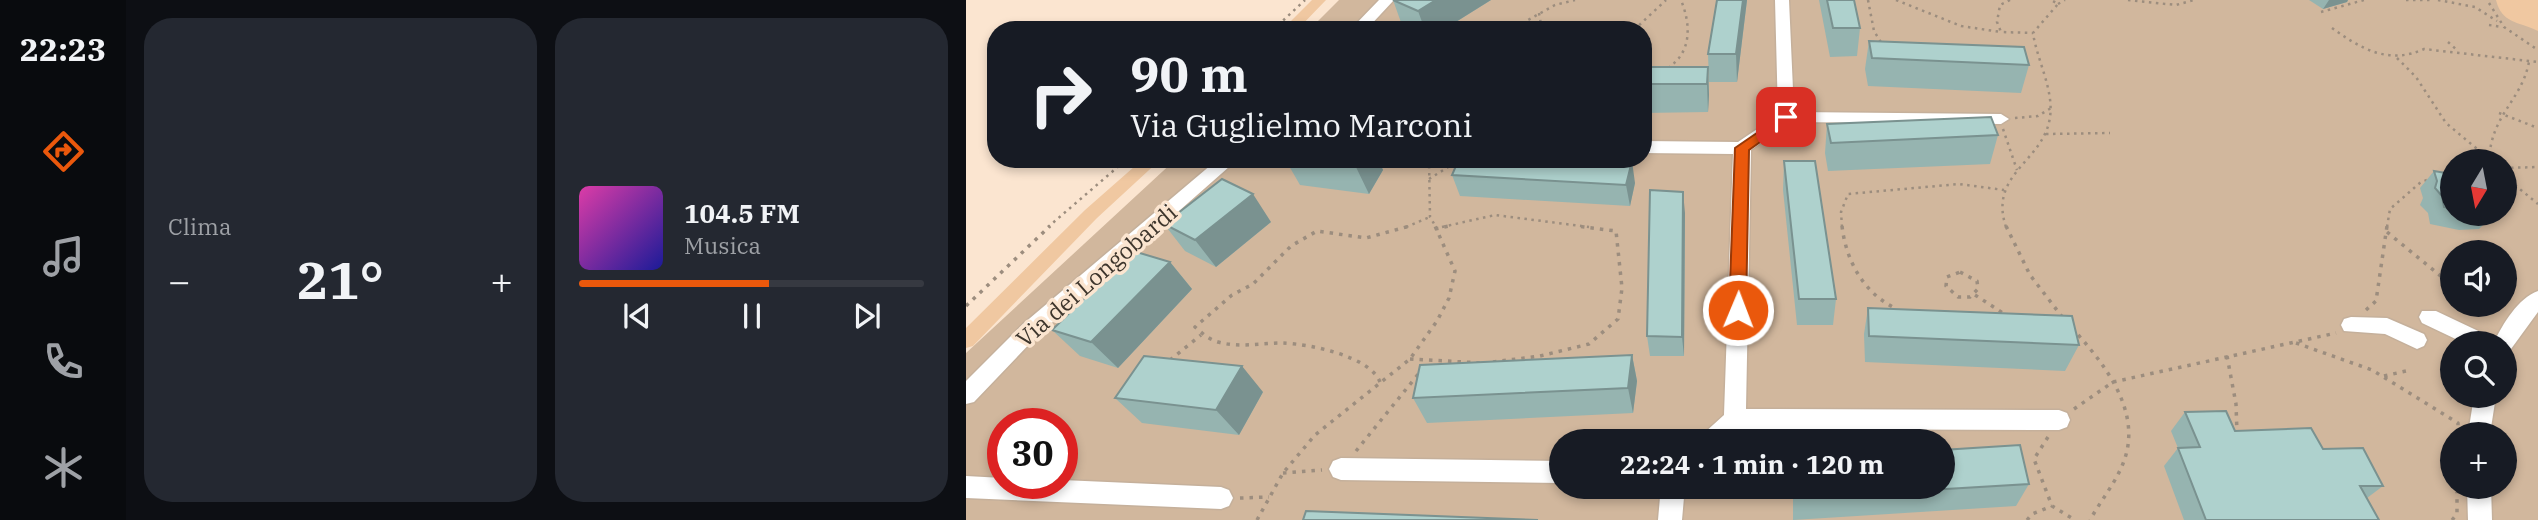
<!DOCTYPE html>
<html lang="it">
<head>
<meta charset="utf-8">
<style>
	:root { --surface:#171b24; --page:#242831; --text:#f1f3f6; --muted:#9ea1a6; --line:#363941; --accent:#ea580c }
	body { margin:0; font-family:"IBM Plex Serif",serif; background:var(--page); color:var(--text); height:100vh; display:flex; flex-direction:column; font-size:26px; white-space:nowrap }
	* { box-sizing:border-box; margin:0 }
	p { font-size:23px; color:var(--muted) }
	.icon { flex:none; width:38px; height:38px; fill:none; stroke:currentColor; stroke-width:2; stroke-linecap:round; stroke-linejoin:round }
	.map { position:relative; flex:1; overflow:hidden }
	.sheet { display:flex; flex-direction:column; gap:18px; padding:18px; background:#0d0f14; width:840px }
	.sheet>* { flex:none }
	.top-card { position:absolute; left:21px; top:21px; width:665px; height:147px; border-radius:28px; box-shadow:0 4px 10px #0003; background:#171b24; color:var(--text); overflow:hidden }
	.needle { width:46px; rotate:190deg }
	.fabs { position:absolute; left:1474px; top:149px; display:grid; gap:14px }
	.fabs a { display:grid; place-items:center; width:77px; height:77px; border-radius:50%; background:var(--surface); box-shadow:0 4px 10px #0003; font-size:35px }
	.speed { position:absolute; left:21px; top:408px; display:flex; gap:14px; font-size:35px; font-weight:700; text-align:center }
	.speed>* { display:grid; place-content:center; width:91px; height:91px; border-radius:50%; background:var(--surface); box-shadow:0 4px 10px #0003; line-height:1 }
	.speed .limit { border:10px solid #d22; background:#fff; color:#111 }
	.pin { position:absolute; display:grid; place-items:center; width:60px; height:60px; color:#fff; margin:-30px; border-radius:14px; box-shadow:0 4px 10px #0006 }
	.me { position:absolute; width:77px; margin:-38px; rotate:1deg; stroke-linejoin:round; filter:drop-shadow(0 0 5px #0008) }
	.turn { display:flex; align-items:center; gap:24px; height:147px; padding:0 28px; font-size:32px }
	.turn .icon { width:91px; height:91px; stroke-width:2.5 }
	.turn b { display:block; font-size:49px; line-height:60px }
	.big { font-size:52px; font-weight:800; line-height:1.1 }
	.sheet .tile { flex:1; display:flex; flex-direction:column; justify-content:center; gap:10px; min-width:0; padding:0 24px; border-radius:28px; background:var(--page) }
	.song { display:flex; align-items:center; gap:21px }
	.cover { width:84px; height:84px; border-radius:10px; background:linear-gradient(135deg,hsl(320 70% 55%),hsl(240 70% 35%)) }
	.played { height:7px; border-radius:4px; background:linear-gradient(90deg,var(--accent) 55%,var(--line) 55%) }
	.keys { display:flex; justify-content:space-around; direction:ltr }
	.heat { display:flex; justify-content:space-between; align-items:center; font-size:38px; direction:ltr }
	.sheet .tiles { flex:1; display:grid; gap:18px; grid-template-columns:repeat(2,1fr) }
	.trip { position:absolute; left:583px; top:429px; width:406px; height:70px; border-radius:35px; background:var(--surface); box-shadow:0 4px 10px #0003; font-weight:800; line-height:70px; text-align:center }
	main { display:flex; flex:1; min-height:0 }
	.tabs { display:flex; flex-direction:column; width:126px; justify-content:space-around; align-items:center; background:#090b0e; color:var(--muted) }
	.tabs .icon { width:49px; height:49px }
	.tabs .current { color:var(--accent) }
	.tabs b { font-size:32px; color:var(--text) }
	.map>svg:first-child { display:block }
</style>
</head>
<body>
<main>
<nav class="tabs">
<b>22:23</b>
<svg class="icon current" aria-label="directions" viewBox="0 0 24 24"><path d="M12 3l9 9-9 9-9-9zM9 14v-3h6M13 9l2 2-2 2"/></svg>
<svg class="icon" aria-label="music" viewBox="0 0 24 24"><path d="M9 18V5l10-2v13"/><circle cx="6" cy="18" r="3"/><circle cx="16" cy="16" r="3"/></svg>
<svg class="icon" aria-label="phone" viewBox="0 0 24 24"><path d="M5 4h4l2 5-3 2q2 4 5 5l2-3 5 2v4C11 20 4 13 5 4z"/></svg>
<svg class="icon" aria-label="climate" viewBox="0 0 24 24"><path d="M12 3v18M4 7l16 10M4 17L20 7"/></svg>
</nav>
<section class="sheet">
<div class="tiles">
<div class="tile"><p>Clima</p>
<div class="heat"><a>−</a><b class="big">21°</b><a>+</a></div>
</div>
<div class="tile">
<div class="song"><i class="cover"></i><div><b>104.5 FM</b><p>Musica</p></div></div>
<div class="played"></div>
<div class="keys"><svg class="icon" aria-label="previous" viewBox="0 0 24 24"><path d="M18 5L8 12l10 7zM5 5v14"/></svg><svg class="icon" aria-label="pause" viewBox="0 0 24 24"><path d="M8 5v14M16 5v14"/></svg><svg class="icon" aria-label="next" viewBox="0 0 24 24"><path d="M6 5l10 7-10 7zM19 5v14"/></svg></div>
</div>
</div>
</section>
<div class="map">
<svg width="1572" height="520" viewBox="0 0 1572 520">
	<rect width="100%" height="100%" fill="#fbe5d0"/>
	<path fill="#d1b79d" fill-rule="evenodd" d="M373 0H1572V520H0V353L210 159H677V30H343ZM1486 161H1538V214H1486ZM1486 252H1538V304H1486ZM1486 343H1538V396H1486ZM37 424H96V483H37ZM1486 434H1538V486H1486ZM595 441H976V486H595Z"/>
	<path fill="#f0c8a1" d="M1530 0H1572V31C1552 21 1536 24 1530 0Z"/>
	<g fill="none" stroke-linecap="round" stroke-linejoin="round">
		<path fill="#f0c8a1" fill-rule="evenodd" d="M346 0H360L331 30H316Z
			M177 159H195L131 218 7 346 0 348V328L119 210Z"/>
		<g stroke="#c5b09b" stroke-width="3">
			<path id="minor" d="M413 0H428L400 30H384Z
				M809 0H823L828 112 1035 114 1043 119 1035 124 824 122 785 150 780 409 1093 410 1101 413 1104 420 1101 427 1093 430 774 429 761 441H734L737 434 758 415 767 154 677 153V141L772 142 812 115Z
				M252 159H272L71 336 8 402 0 404V381L57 324Z
				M1572 291V312L1545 349 1538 352V343H1498L1456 323 1453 317 1456 311H1470L1525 337 1528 342C1537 324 1552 298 1572 291Z
				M1385 317 1421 318 1458 334 1461 340 1458 346 1451 349 1419 334 1378 331 1375 325 1378 319Z
				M1508 396H1530L1524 434H1502Z
				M375 458 595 461V483L375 480 367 477 363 469 367 461Z
				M0 476 37 478V483H96V480L255 487 263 490 267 498 263 506 255 509 0 498Z
				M695 486H719L716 520H692Z
				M1501 486H1525L1526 520H1502Z"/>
		</g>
		<path stroke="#9c8d7e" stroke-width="2.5" stroke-dasharray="2.5 4.5" stroke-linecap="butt" d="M902 0 908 31 916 44
			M930 0 995 26 1035 32
			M1044 0 1034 5 1031 22 1035 32 1067 33
			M1162 0 1210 5 1228 0
			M1440 0H1468
			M1472 0 1509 7 1531 21
			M1523 3 1538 27 1572 50
			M1092 4 1099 0
			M1355 12 1398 0
			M573 13 576 30
			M1523 25 1536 27
			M1366 28C1395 49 1423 65 1458 49L1572 62
			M307 30 339 0
			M544 30 589 5 609 0
			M668 30 700 0
			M1482 42 1492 51
			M1431 58 1450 77 1480 123 1522 158
			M702 68C726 52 725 25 715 0
			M1533 113 1572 128
			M1049 118 1072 116 1085 108
			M1037 129 1051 170
			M1080 134 1144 133
			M463 159 464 217 470 227
			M1523 161C1525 114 1555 102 1563 62
			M1538 168 1572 167
			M1538 176 1572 204
			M463 179 495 159
			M82 227 161 159
			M440 227 464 217
			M476 227 529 215 623 227
			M876 227 875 212 882 194 993 184 1038 190
			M1040 227C1022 173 1078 162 1084 117 1088 90 1071 60 1067 33L1092 4 1085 0
			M1421 227 1424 209 1455 182 1464 179"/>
		<path stroke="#9c8d7e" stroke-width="3.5" stroke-dasharray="3.5 6" stroke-linecap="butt" d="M876 226C880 261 898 294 931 309
			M1040 226 1064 275 1097 318
			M469 229 483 226
			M1421 232 1482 282
			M994 272 1011 281 1012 289 1004 297H992L980 286 981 277Z
			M1009 295 1040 315
			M0 306 84 226
			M1400 310 1410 301 1421 226
			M1106 328C1137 362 1175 409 1159 458 1152 480 1135 500 1124 520
			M1330 343 1406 370 1492 423V434
			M1261 356 1270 404 1271 433
			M444 359 516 363
			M204 360 235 335
			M527 362 574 356 623 344 652 319 656 288 650 231 610 226
			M1418 376 1440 371
			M414 382C404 356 343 344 317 343 295 343 273 348 252 342 242 339 236 333 229 327L266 295 287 284 325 246 351 231 400 238 444 226
			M1108 409 1147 382 1370 333
			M1082 437 1068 459 1086 506 1109 520
			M390 451 454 372
			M317 473 356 470
			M274 498 303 497
			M291 520 317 473 349 435 444 359 471 321 483 298 489 271 469 226
			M1061 520 1066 514 1086 506
			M1486 520 1491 514V492"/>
		<use href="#minor" fill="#fff" fill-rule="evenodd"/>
	</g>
	<path fill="#96b4b0" d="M427 0H525L477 30H441L437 28Z
		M751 0H781L771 82H743L742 54Z
		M853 0H888L894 28 891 56 864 57Z
		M1343 0H1382L1381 2 1357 9Z
		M903 41 1063 65 1055 93 902 86 899 69Z
		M677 67H742L743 95 742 112 677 113Z
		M861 124 1032 135 1024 164 862 171 859 153Z
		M319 159H412L417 170 403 194 334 185Z
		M818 161 870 299 867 325H831L817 190Z
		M1468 171 1486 174V214H1528L1513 229 1493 230 1464 224 1462 213 1454 205 1457 198 1454 188Z
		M486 175 669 183 664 206 494 196Z
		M719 213 718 356H684L681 336Z
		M305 222 250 267 219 251 198 224Z
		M204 262 226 289 152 368 114 356 86 330Z
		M902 308 1113 345 1099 371 899 362 898 334Z
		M666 355 671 381 667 413 461 423 447 398Z
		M297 392 273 435 176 423 149 398Z
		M1219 412 1269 431 1357 449 1417 486 1401 498 1413 520H1218L1198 466 1212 448 1205 431Z
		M1063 484 1050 506 827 520V486H976Z"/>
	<path fill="#7a9290" d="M470 0H525L477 30H459L452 11Z
		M777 0H781L771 82 770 54Z
		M1363 0H1382L1381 2 1357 9Z
		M742 67 743 95 742 112 741 84Z
		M393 159H412L417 170 403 194 389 165Z
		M666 161 669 183 664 206 660 185Z
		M717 192 719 213 718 356 716 337Z
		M287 194 305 222 250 267 229 240Z
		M204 262 226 289 152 368 125 342Z
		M666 355 671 381 667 413 662 388Z
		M276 366 297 392 273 435 250 410Z"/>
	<path fill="#aed1cd" stroke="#7a9290" stroke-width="2" d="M427 0H470L452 11Z
		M751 0H777L770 54H742Z
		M861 0H888L894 28H867Z
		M903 41 1058 47 1063 65 906 58Z
		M677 67H742L741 84H677Z
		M1025 117 1032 135 865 143 861 124Z
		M337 159H393L389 165Z
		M493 159H619L666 161 660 185 486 175Z
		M818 161H849L870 299H833Z
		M1468 171 1486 174V209L1478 207 1476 196 1469 188 1471 181Z
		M256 179 287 194 229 240 198 224Z
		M684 190 717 192 716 337 681 336Z
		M167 251 204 262 125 342 86 330Z
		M902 308 1106 316 1113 345 903 336Z
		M666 355 662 388 447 398 454 365Z
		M178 356 276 366 250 410 149 398Z
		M1260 411 1269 431 1345 428 1357 449 1397 448 1417 486H1394L1413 520H1240L1212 448 1234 447 1219 412Z
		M1054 445 1063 484 829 498V486H976V450Z
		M340 511 572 520H337Z"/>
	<path fill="#ea580c" stroke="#983908" stroke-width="2" d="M820 113 827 117 825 120 783 150 780 310 772 317 763 310 769 148Z"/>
	<g text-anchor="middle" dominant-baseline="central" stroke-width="7" stroke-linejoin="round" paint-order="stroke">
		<g font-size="23" fill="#3d352c" stroke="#fbe5d0">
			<text transform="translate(130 275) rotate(-41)">Via dei Longobardi</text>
		</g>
	</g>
</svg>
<div class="fabs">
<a><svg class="needle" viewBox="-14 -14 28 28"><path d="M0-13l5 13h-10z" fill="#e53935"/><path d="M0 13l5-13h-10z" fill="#9ea1a6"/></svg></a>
<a><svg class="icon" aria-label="sound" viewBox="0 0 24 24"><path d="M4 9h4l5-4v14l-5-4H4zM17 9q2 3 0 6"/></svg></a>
<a><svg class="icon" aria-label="search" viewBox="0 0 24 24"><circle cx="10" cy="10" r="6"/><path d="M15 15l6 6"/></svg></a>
<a>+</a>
</div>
<div class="speed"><div class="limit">30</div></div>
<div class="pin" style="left:820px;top:117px;background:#d93025"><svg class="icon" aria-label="arrive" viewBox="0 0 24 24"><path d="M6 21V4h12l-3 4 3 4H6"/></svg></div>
<svg class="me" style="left:772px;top:310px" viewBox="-20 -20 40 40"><circle r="17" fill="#ea580c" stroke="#fff" stroke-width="3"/><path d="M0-11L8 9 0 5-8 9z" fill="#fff"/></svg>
<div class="trip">22:24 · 1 min · 120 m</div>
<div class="top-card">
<div class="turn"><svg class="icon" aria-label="right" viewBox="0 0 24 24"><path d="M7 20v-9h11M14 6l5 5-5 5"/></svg><div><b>90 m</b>Via Guglielmo Marconi</div></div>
</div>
</div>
</main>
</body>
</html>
